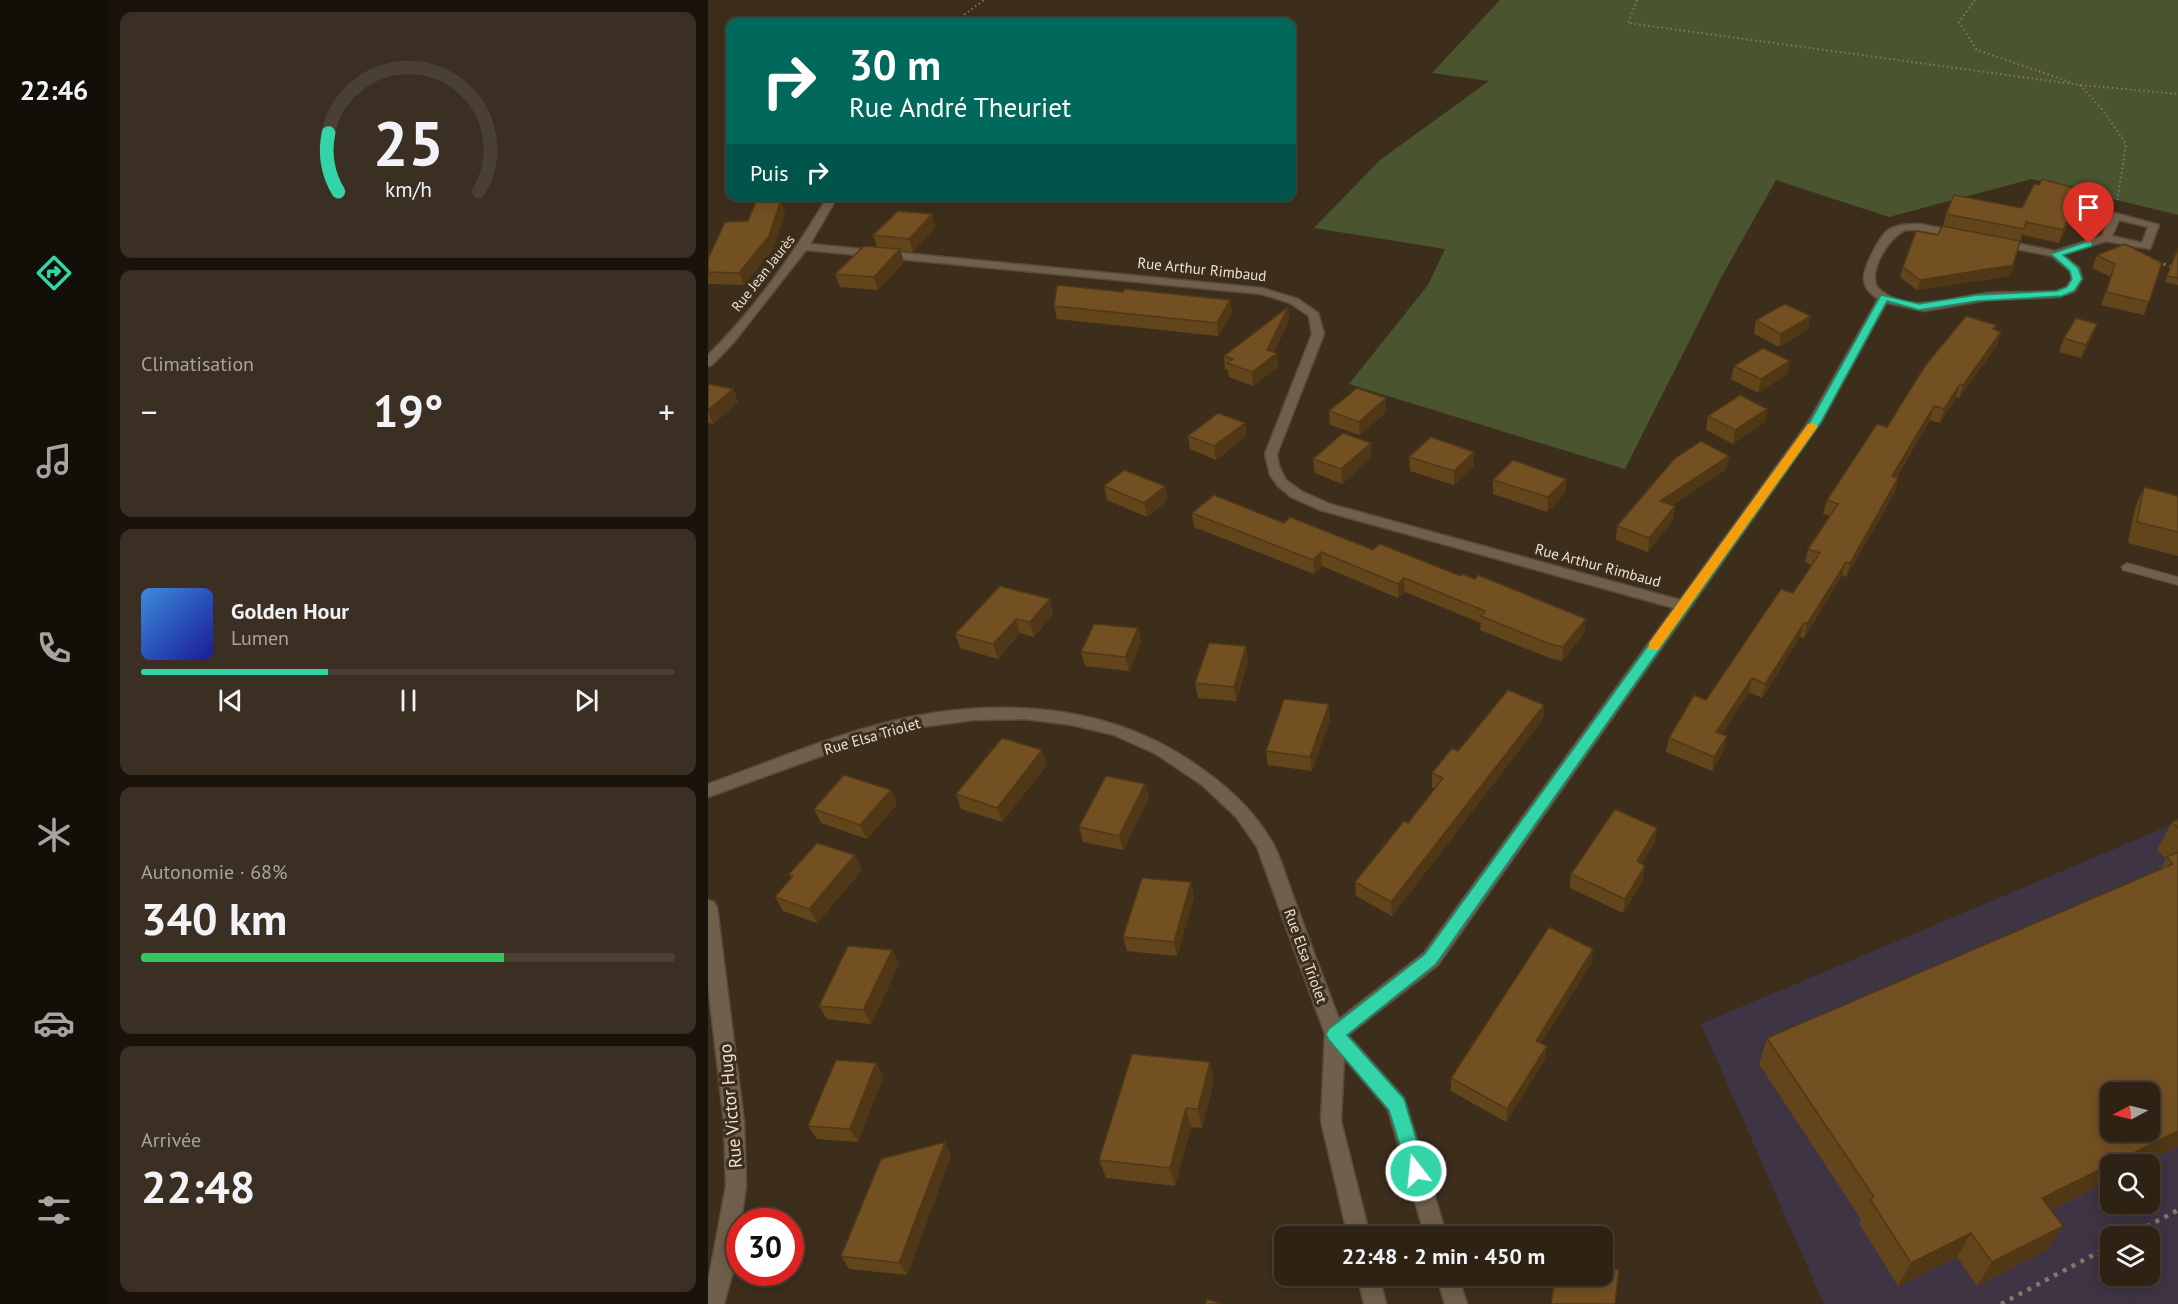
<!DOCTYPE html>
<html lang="fr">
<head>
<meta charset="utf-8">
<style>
	:root { --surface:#2e2215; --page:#3a2f22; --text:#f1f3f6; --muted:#a7a4a0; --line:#493f34; --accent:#33d4a8 }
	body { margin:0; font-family:"PT Sans",sans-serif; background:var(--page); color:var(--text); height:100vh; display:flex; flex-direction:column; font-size:22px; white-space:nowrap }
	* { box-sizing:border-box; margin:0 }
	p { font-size:20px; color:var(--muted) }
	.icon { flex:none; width:33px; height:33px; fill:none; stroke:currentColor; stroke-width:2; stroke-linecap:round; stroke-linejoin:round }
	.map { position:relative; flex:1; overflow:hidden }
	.side { display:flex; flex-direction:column; gap:12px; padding:12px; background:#19130c; width:600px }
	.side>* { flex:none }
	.hud { position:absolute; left:18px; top:18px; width:570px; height:183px; border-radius:12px; box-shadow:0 3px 15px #0003,0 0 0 2px var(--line); background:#00695c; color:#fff; overflow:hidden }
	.needle { width:39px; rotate:263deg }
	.buttons { position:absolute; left:1392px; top:1082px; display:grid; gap:12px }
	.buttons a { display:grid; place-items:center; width:60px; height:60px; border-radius:12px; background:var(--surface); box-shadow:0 3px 15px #0003,0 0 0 2px var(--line); font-size:30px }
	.speed { position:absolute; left:18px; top:1208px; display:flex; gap:12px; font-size:30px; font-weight:700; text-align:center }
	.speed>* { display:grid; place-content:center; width:78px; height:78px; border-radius:50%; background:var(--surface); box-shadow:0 3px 15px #0003,0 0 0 2px var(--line); line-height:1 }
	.speed .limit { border:9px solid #d22; background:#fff; color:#111 }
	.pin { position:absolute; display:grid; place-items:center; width:51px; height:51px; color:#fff; margin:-62px -26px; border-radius:50% 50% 50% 0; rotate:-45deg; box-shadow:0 0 6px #0007 }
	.pin .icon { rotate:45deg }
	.me { position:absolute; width:66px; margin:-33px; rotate:344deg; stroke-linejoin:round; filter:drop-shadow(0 0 4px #0008) }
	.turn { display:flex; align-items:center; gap:21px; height:126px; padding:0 24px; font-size:27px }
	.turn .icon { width:78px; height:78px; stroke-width:2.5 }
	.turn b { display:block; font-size:42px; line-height:51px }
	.then { display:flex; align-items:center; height:57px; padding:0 24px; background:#0003; gap:12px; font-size:22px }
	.big { font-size:45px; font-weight:700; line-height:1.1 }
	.side .card { flex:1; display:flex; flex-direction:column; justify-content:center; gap:9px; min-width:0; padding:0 21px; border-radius:12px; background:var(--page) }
	.side .dial { align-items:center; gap:0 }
	.dial svg { height:156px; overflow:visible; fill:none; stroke:var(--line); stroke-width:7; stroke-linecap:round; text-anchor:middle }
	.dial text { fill:var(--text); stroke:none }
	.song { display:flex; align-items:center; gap:18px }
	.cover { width:72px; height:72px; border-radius:9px; background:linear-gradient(135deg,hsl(210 70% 55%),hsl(240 70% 35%)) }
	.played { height:6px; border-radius:3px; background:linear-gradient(90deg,var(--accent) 35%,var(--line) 35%) }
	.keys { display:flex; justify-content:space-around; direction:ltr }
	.heat { display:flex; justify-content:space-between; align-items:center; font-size:33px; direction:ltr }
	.charge { height:9px; border-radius:4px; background:linear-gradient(90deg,#34c759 68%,var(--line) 0) }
	.trip { position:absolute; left:566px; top:1226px; width:339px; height:60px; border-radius:12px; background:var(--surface); box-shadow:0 3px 15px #0003,0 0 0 2px var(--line); font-weight:700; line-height:60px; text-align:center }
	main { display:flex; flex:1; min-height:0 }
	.menu { display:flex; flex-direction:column; width:108px; justify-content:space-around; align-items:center; background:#120e08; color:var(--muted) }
	.menu .icon { width:42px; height:42px }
	.menu .selected { color:var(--accent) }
	.menu b { font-size:27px; color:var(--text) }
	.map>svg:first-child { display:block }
</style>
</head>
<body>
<main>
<nav class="menu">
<b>22:46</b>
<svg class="icon selected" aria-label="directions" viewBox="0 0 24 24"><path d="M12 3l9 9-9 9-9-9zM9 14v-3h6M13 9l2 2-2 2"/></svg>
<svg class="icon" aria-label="music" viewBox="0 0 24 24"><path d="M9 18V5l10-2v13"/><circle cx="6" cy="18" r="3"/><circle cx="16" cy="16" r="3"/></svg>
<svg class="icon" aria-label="phone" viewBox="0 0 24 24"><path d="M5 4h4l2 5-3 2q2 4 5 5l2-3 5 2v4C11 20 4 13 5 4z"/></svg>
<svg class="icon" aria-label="climate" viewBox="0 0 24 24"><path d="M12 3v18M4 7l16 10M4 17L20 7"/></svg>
<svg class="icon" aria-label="car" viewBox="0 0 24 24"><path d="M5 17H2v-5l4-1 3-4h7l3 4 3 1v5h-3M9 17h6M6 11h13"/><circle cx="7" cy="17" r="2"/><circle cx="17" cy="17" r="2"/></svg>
<svg class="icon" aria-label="filters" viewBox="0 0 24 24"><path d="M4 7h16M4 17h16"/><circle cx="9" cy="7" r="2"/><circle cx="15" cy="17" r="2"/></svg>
</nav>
<section class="side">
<div class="card dial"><svg viewBox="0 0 100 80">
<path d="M14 69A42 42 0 1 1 86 69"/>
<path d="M14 69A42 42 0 0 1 9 39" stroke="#33d4a8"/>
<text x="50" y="56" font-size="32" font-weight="700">25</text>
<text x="50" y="72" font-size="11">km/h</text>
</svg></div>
<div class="card"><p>Climatisation</p>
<div class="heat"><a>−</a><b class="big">19°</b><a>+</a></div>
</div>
<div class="card">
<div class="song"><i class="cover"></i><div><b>Golden Hour</b><p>Lumen</p></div></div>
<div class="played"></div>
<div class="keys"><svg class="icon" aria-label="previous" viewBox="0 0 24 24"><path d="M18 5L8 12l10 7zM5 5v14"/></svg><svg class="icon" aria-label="pause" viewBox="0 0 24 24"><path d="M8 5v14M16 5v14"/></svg><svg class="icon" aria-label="next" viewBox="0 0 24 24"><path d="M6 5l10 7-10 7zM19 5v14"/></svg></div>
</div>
<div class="card"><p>Autonomie · 68%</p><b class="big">340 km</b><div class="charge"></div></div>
<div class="card"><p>Arrivée</p><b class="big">22:48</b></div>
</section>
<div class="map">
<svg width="1470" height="1304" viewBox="0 0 1470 1304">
	<rect width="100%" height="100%" fill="#3d2e1c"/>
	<path fill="#3e3444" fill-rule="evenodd" d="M1470 822V1304H1116L993 1024ZM1402 1092H1442V1131H1402ZM1402 1164H1442V1203H1402ZM1402 1236H1442V1275H1402Z"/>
	<path fill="#4a542e" d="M792 0H1470V215L1324 179 1181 217 1068 180 1013 278 917 469 641 384 720 285 737 249 606 228 672 160 781 81 724 73Z"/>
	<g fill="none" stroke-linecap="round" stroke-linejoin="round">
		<g stroke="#584b3b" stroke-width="2">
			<path id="service" d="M1419 563 1470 577V585L1415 570 1413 567Z"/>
		</g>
		<g stroke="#584b3b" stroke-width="3">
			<path id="minor" d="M120 196H130L102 244 554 288 590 299 610 313 616 334 569 454 571 466 578 480 593 491 622 504 972 600 1101 421 1170 299C1163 294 1157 289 1156 280 1154 270 1171 237 1180 230 1190 224 1201 224 1212 224L1347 251 1394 236 1402 216 1407 213 1451 225 1442 249 1398 241 1355 255 1371 268 1374 279 1367 291 1351 297 1279 300 1217 311 1178 303 1113 422 730 965 640 1035 696 1098 739 1236H717L680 1110 636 1058 633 1121 662 1236H640L613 1121 617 1034 549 847 528 817 494 785 448 754 406 735 364 725 317 719 266 720 213 727 166 737 0 797V784C54 765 107 742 162 727 267 697 388 698 481 760 514 782 544 807 564 842 574 859 579 882 587 901 601 940 616 980 631 1019L716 953 966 608 612 510 583 497 569 485 562 475 557 454 604 334 601 316 582 303 553 294 98 250 26 342 4 365 0 366V355C47 309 86 253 120 196ZM1411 220 1440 227 1434 243 1404 236ZM1198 230H1212L1344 256 1362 271 1364 279 1359 287 1349 291C1326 293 1303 291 1280 293 1242 297 1201 317 1169 287 1160 271 1181 236 1198 230Z
				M0 900 6 902 9 907 36 1122 38 1186 27 1264 16 1304H0V1282L18 1186 16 1122 0 984Z
				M649 1275H671L678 1304H656Z
				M728 1275H750L759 1304H737Z"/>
		</g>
		<path stroke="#847768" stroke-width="2" stroke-dasharray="1.5 3" stroke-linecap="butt" d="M929 0 920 23 1372 85 1470 94
			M1267 0 1251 22 1269 50 1362 82
			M249 20 276 0
			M246 22H310
			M1372 85 1394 109 1418 144 1409 202"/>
		<path stroke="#847768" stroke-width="3" stroke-dasharray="2 4" stroke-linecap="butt" d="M1450 262 1470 269"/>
		<path stroke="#847768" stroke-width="4.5" stroke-dasharray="4 6" stroke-linecap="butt" d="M1421 1236 1470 1210
			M1293 1304 1402 1246"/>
		<use href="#service" fill="#705f4b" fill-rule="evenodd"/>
		<use href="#minor" fill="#705f4b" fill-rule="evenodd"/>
	</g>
	<path fill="#63451c" d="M73 200 77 212 65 249 36 285 0 284V259L40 221Z
		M1366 201 1364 204 1363 217 1351 243 1314 235 1302 276 1209 290 1192 277 1195 267 1230 235 1235 226 1238 214 1314 208Z
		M224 214 227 227 205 252 192 251 196 262 170 290 132 287 127 274 169 247 165 235Z
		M1470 248V285L1457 282Z
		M1389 255 1454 263 1436 315 1393 305 1403 277 1384 268Z
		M415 292 522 300 524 313 510 336 349 319 346 306Z
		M580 307 581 320 566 352 570 367 545 386 521 377 520 370 517 369 516 356Z
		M1048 320 1100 329 1071 347 1046 334Z
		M1288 325 1287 330 1293 332 1289 345 1251 398 1248 397 1232 423 1222 420 1188 478H1190L1187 492 1138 577 1134 575 1096 638 1092 637 1054 698 1041 692 1013 734 1019 736 1016 750 1004 771 958 752 961 738 998 700 1085 593 1103 565 1097 562 1100 549 1122 516 1115 514 1119 500 1179 427Z
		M1384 337 1373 358 1351 352 1356 338Z
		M1082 361 1079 374 1050 393 1023 379 1026 366Z
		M0 384 25 389 30 402 5 424 0 423Z
		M1059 409 1057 422 1025 444 998 430 1000 416Z
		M621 411 678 412 652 435 622 425Z
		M537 423 538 436 508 460 482 449 480 436Z
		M766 452V466L746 485 702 471 701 457Z
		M1021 456 1018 469 965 505 967 506 965 520 940 552 908 540 909 526Z
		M663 457 634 484 607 473 605 459Z
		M858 479 857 493 839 512 785 494V480Z
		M396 486H457L459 501 439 517 399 500Z
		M1436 487 1470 496V556L1420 543 1427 508Z
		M484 513 576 523 753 576 878 619 876 633 854 661 841 658 772 630 773 623 697 592 690 598 614 566 606 574 486 527Z
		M292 586 345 614 326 637 312 633 290 659 252 648 247 634Z
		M430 628 433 642 421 671 377 666 373 652Z
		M538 646 540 661 528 701 490 698 487 683Z
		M622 719 604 771 560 765 558 751Z
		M835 719 684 916 648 896 647 882 700 823 727 789 724 787V773L750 751Z
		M339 765 294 822 253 809 248 794Z
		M437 784 441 798 415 850 375 842 371 827Z
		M183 790 189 804 159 839 113 823 106 809Z
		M1470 820V1146L1434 1164H1402V1180L1343 1210 1355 1226 1339 1250 1269 1286 1249 1257 1190 1286 1151 1223 1153 1219 1051 1064 1059 1038 1452 870 1458 859 1449 850 1464 822Z
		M947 842 934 864 935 880 915 913 862 888 863 874Z
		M147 855 154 870 109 923 75 911 67 897 83 878 81 874Z
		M486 897 469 956 419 951 415 937Z
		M184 950 191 964 163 1024 119 1019 111 1006Z
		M884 962 833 1043 837 1059 798 1122 743 1091V1078Z
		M168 1063 175 1077 150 1142 109 1139 100 1126Z
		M506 1081 494 1128 483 1127 467 1186 398 1178 391 1160Z
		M243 1156 199 1275 141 1269 133 1256Z"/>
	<path fill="#503817" d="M1370 189 1366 201 1358 216 1362 203Z
		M73 200 77 212 65 249 36 285 31 273Z
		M1367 204 1363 217 1351 243 1355 230Z
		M224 214 227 227 205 252 201 239Z
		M192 249 196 262 170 290 166 277Z
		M1305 265 1302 276 1209 290 1212 280Z
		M522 300 524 313 510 336 509 323Z
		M580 307 581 320 564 357 569 353 570 367 545 386 544 372 559 350Z
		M1103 316 1100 329 1071 347 1073 334Z
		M1389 324 1384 337 1373 358 1378 345Z
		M1293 332 1289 345 1251 398 1255 385Z
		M1082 361 1079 374 1050 393 1053 379Z
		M1252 384 1248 397 1232 423 1236 409Z
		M25 389 30 402 5 424 0 410Z
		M678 398V412L652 435 651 422Z
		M1226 406 1222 420 1180 490 1184 476Z
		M1059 409 1057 422 1025 444 1027 430Z
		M537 423 538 436 508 460 506 446Z
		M663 443V457L634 484 633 469Z
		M766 452V466L746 485V471Z
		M1021 456 1018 469 951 515 952 501Z
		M1190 478 1187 492 1138 577 1142 563Z
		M858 479 857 493 839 512 840 497Z
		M457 486 459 501 439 517 436 503Z
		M967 506 965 520 940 552 941 538Z
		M613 552 614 566 606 574 605 560Z
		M1138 562 1134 575 1096 638 1099 624Z
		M696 578 697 592 690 598V584Z
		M342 599 345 614 326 637 322 622Z
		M308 619 312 633 290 659 285 644Z
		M878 619 876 633 854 661 855 647Z
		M1096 623 1092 637 1054 698 1057 684Z
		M430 628 433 642 421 671 417 657Z
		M538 646 540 661 528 701 526 687Z
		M1044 678 1041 692 1006 746 1008 732Z
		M621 704 622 719 604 771 602 757Z
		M836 705 835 719 684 916 683 902Z
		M1019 736 1016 750 1004 771 1006 757Z
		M334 750 339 765 294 822 289 808Z
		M437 784 441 798 415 850 411 836Z
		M183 790 189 804 159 839 152 825Z
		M949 828 947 842 927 876 929 861Z
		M147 855 154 870 109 923 101 909Z
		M937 866 935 880 915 913 917 899Z
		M483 882 486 897 469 956 466 942Z
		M885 949 884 962 827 1053 828 1041Z
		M184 950 191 964 163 1024 155 1010Z
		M839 1046 837 1059 798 1122 799 1109Z
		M502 1062 506 1081 494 1128 490 1109Z
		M168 1063 175 1077 150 1142 142 1129Z
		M478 1108 483 1127 467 1186 462 1168Z
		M1470 1131V1146L1434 1164H1403Z
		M237 1142 243 1156 199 1275 191 1263Z
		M1402 1164V1180L1318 1222 1334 1198Z
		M1355 1226 1339 1250 1269 1286 1284 1262Z
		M1263 1233 1249 1257 1190 1286 1203 1263Z"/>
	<path fill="#735021" stroke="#503817" stroke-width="1.5" fill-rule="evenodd" d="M1334 179 1370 189 1362 203 1367 204 1355 230 1318 222 1316 229 1238 214 1246 195 1314 208 1326 184 1331 185Z
		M73 200 61 236 31 273 0 272V259L17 222 40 221 48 201Z
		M190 211 224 214 201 239 165 235Z
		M1234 226 1312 241 1305 265 1212 280 1195 267 1208 231 1230 235Z
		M1417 244 1454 263 1441 302 1398 292 1407 264 1389 255Z
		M156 246 192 249 166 277 127 274Z
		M1470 248V278L1459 276Z
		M349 285 415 292 417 289 522 300 509 323 346 306Z
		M1077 304 1103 316 1073 334 1048 320Z
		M580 307 559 350 569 353 544 372 519 363 525 359 516 356Z
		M1258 316 1288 325 1285 329 1293 332 1255 385 1252 384 1236 409 1226 406 1184 476 1190 478 1142 563 1138 562 1099 624 1096 623 1057 684 1044 678 1008 732 1019 736 1006 757 961 738 986 695 998 700 1073 589 1085 593 1112 553 1100 549 1130 504 1119 500 1169 424 1179 427 1217 366Z
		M1368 318 1389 324 1378 345 1356 338Z
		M1055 348 1082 361 1053 379 1026 366Z
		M0 384 25 389 0 410Z
		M649 388 678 398 651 422 621 411Z
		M1032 395 1059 409 1027 430 1000 416Z
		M510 413 537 423 506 446 480 436Z
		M635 433 663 443 633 469 605 459Z
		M723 437 766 452 746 471 701 457Z
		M993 441 1021 456 952 501 967 506 941 538 909 526 967 458Z
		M805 460 858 479 840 497 785 480Z
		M416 470 457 486 436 503 396 486Z
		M1436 487 1470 496V532L1429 522Z
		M506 495 576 523 582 517 665 550 672 544 753 576 754 574 767 579 770 575 878 619 855 647 842 644 773 616 777 611 696 578 690 584 613 552 605 560 484 513Z
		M292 586 342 599 322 622 308 619 285 644 247 634Z
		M386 624 430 628 417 657 373 652Z
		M501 643 538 646 526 687 487 683Z
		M800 690 836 705 683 902 647 882 696 821 700 823 735 778 724 773 744 748 750 751Z
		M576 699 621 704 602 757 558 751Z
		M294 738 334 750 289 808 248 794Z
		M136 775 183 790 152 825 106 809Z
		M398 776 437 784 411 836 371 827Z
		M907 809 949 828 929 861 937 866 917 899 863 874Z
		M1470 820V828L1464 822Z
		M109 843 147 855 101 909 67 897 85 876 81 874Z
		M1470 852V1131L1334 1198 1355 1226 1284 1262 1263 1233 1203 1263 1162 1199 1166 1197 1059 1038 1465 864 1459 857ZM1402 1092H1442V1131H1402Z
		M434 878 483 882 466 942 415 937Z
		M841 927 885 949 828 1041 839 1046 799 1109 743 1078Z
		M140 946 184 950 155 1010 111 1006Z
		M424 1054 502 1062 490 1109 478 1108 462 1168 391 1160Z
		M128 1060 168 1063 142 1129 100 1126Z
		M237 1142 191 1263 133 1256 173 1159Z
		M894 1266 911 1270 907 1304H843L847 1275H894Z
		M499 1299 514 1304H497Z"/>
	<path fill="#33d4a8" stroke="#218a6d" stroke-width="1.5" d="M1381 241 1384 242V246L1355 255 1370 268 1374 279 1366 291 1354 296 1269 301 1211 310 1179 301 1113 422 728 964 639 1035 696 1099 718 1171 715 1177 708 1180 702 1177 681 1110 621 1040 618 1034 621 1029 717 954 1102 422 1173 295 1211 304 1269 295 1349 291 1359 287 1364 279 1362 271 1343 254Z"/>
	<path fill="#f59e0b" d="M1104 423 1110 426 950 650H941V643L1100 424Z"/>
	<g text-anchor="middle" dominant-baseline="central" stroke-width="6" stroke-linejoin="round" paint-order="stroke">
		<g font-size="14" fill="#ebe1d6" stroke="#3d2e1c">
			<text transform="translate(55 273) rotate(-52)">Rue Jean Jaurès</text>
		</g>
		<g font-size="15" fill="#ebe1d6" stroke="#3d2e1c">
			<text transform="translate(494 269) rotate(6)">Rue Arthur Rimbaud</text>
			<text transform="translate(890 565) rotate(15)">Rue Arthur Rimbaud</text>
			<text transform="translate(164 736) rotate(-16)">Rue Elsa Triolet</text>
			<text transform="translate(598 956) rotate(70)">Rue Elsa Triolet</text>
		</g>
		<g font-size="18" fill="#ebe1d6" stroke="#3d2e1c">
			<text transform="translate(22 1106) rotate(-95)">Rue Victor Hugo</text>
		</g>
	</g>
</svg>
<div class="buttons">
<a><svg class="needle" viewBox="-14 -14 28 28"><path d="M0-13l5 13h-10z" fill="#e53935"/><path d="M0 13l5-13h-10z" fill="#a7a4a0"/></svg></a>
<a><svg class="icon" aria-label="search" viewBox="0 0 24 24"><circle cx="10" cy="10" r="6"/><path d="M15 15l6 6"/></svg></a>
<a><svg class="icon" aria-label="layers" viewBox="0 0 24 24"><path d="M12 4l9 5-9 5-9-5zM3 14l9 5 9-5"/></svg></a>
</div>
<div class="speed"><div class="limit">30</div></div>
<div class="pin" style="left:1381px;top:244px;background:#d93025"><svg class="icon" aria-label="arrive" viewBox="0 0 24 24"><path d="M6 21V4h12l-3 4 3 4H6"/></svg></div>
<svg class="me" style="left:708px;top:1171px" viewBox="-20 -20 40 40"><circle r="17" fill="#33d4a8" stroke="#fff" stroke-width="3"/><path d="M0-11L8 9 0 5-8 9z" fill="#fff"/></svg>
<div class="trip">22:48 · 2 min · 450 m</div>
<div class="hud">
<div class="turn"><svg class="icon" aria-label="right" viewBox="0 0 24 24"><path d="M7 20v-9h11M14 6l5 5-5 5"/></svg><div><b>30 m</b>Rue André Theuriet</div></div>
<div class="then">Puis<svg class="icon" aria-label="right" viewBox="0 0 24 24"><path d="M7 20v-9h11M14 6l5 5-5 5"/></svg></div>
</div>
</div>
</main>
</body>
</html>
